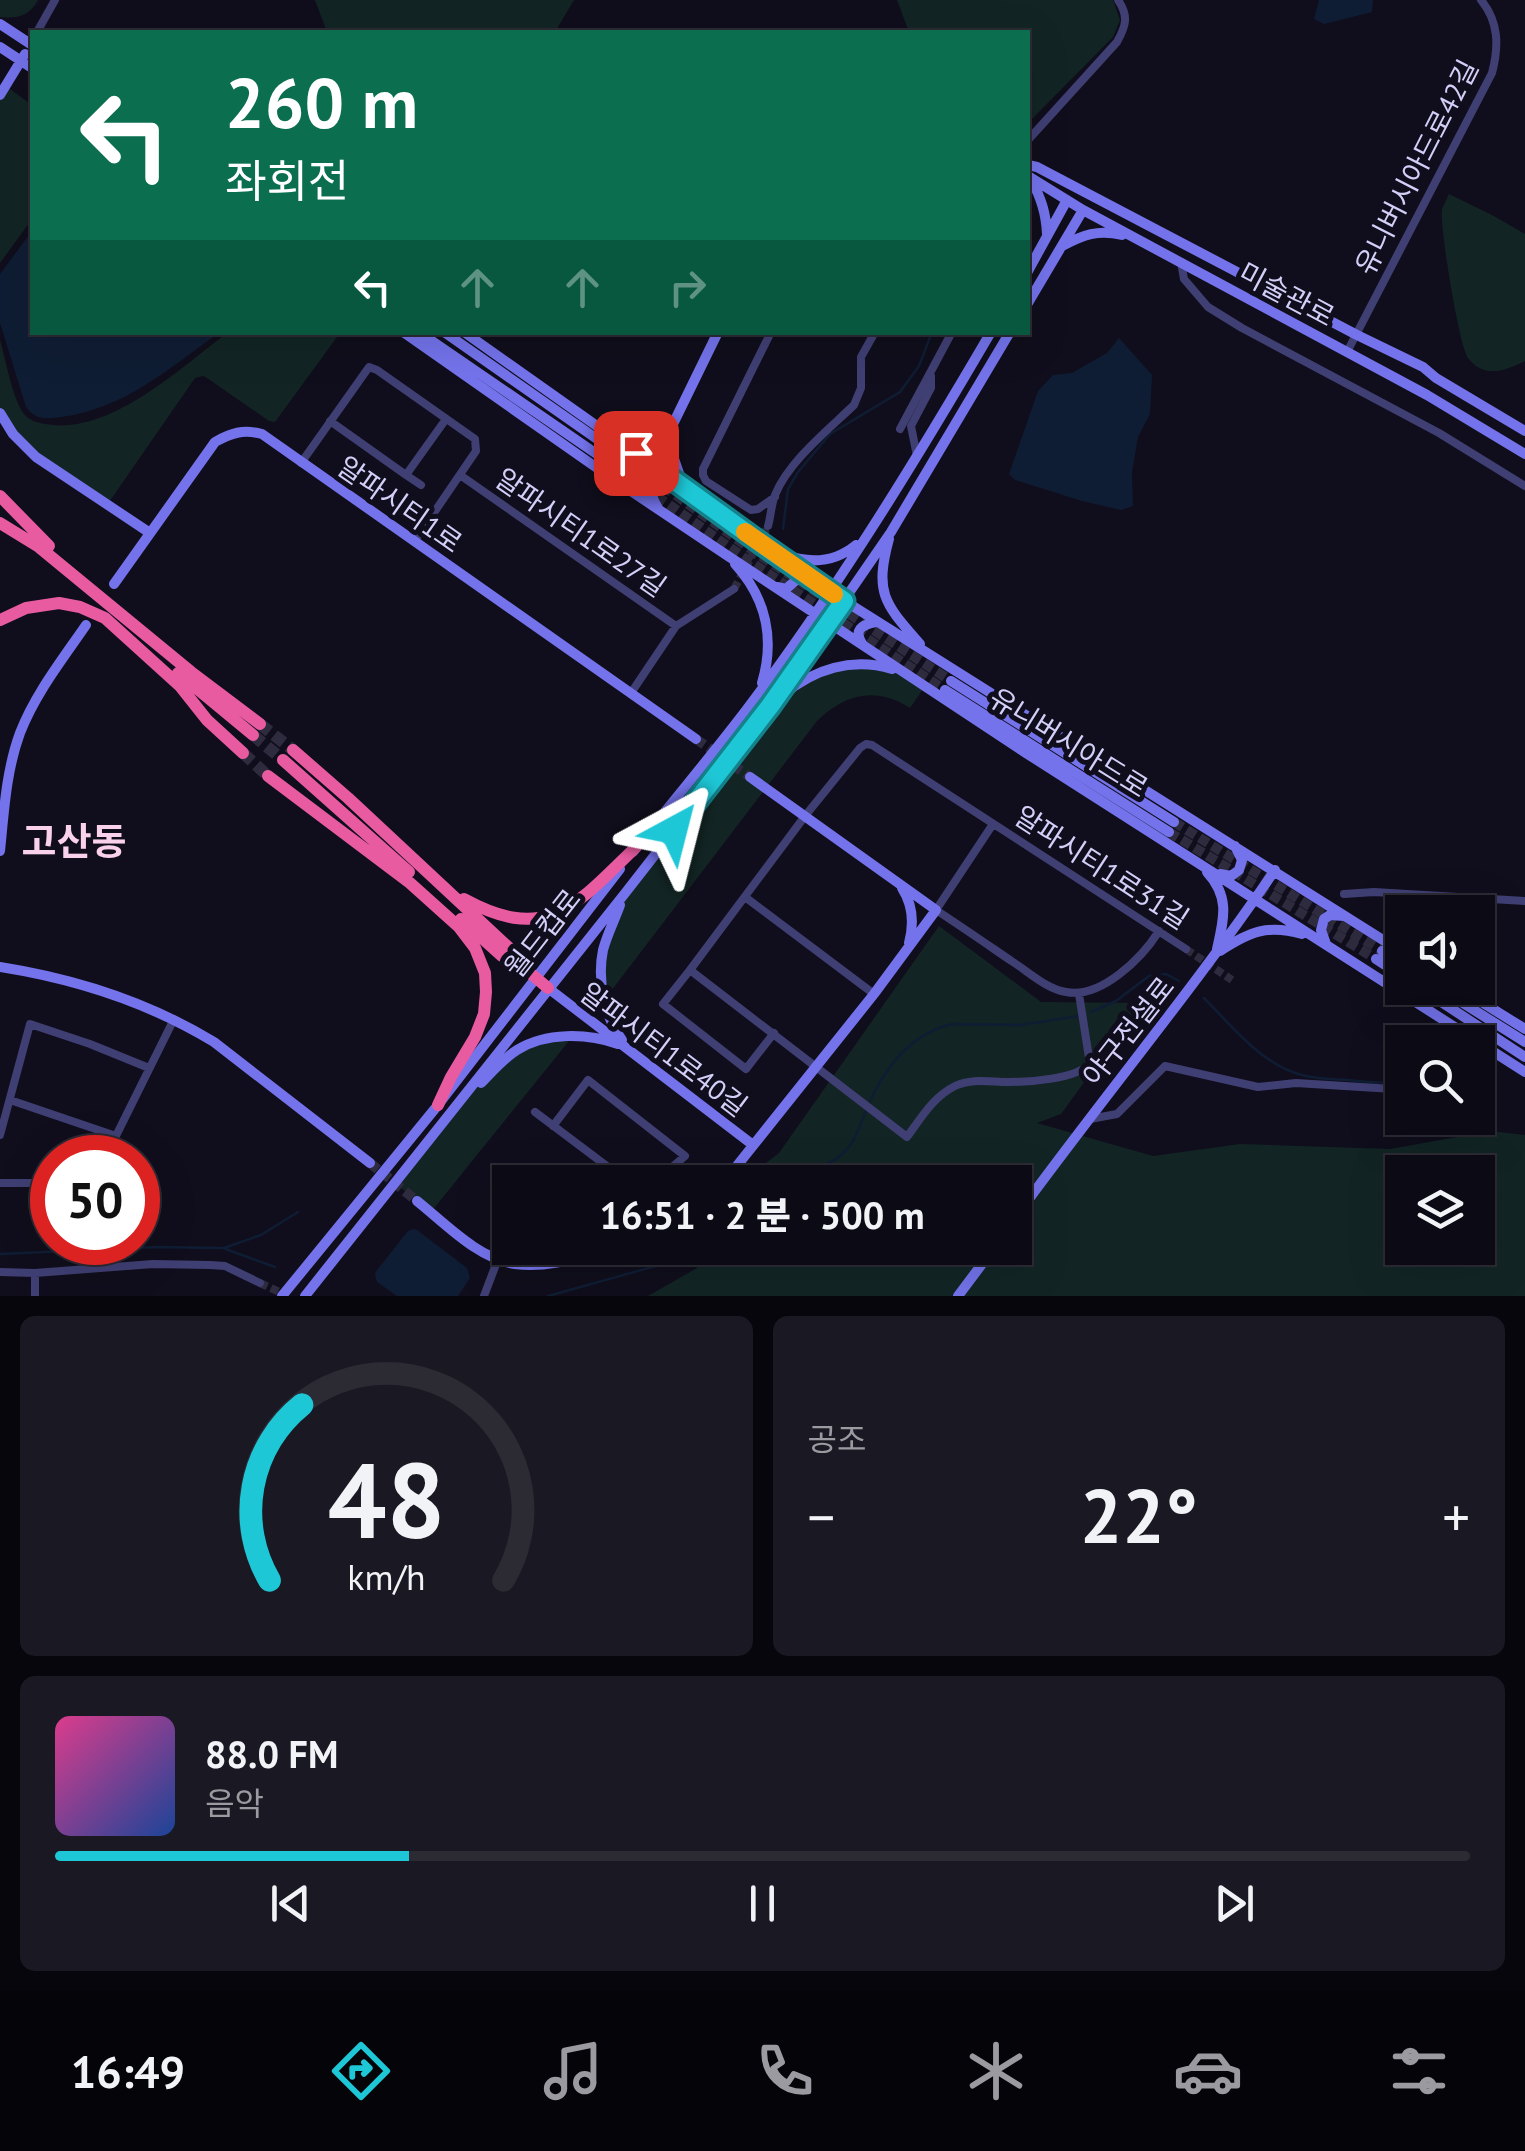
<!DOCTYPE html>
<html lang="ko">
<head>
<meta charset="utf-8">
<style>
	:root { --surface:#0c0a15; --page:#1a1822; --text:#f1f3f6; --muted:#9a9aa0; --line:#2c2b34; --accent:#1ec7d6 }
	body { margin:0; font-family:"PT Sans","Noto Sans KR",sans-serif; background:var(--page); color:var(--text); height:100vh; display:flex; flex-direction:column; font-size:38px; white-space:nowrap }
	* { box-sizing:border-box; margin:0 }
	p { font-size:32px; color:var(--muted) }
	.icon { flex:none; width:55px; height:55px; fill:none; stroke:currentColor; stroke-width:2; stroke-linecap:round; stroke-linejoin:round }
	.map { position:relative; height:1296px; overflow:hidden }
	.panel { display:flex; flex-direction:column; gap:20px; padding:20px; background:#07060c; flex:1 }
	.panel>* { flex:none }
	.banner { position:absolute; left:30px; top:30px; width:1000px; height:305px; border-radius:0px; box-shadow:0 10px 40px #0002,0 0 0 2px var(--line); background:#0b6e4f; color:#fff; overflow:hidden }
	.tools { position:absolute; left:1385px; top:895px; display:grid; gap:20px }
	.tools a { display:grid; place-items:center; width:110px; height:110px; border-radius:0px; background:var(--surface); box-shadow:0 10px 40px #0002,0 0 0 2px var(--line); font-size:50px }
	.speed { position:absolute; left:30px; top:1135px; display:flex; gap:20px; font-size:50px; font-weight:700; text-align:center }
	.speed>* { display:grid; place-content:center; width:130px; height:130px; border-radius:50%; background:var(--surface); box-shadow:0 10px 40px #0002,0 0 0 2px var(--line); line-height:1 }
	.speed .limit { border:15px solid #d22; background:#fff; color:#111 }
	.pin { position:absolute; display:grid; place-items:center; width:85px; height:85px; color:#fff; margin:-42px; border-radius:20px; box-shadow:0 5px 15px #0006 }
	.me { position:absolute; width:110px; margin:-55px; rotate:38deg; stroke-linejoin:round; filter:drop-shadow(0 0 8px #0008) }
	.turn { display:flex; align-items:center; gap:35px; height:210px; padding:0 30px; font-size:45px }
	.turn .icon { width:130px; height:130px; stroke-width:2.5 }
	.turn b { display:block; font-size:70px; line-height:85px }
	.lanes { display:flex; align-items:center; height:95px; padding:0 30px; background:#0003; justify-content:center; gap:50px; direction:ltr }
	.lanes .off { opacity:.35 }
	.big { font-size:75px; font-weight:800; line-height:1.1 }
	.panel .card { flex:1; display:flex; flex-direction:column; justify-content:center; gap:15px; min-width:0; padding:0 35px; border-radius:15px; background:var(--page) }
	.panel .dial { align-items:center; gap:0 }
	.dial svg { height:260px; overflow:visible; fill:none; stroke:var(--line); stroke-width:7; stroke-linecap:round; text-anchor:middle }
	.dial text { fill:var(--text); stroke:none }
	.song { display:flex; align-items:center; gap:30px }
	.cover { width:120px; height:120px; border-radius:15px; background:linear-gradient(135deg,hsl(330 70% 55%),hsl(220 70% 35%)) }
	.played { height:10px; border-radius:5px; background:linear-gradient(90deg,var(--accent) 25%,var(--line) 25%) }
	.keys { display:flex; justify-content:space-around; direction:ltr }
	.heat { display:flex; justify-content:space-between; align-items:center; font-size:55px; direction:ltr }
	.panel .tiles { flex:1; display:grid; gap:20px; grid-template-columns:1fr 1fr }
	.card:last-child { grid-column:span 2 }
	.trip { position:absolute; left:492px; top:1165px; width:540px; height:100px; border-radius:0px; background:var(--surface); box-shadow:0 10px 40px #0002,0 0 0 2px var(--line); font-weight:800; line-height:100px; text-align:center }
	.tab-bar { display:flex; height:160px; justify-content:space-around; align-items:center; background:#050408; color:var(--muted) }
	.tab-bar .icon { width:70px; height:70px }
	.tab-bar .active { color:var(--accent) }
	.tab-bar b { font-size:45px; color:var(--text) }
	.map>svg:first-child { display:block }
</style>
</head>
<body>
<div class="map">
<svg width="1525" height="1296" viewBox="0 0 1525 1296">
	<rect width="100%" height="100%" fill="#100e1c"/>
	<path fill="#122524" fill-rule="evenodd" d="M0 0H38C30 16 17 19 0 17Z
		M315 0H574L555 32H327Z
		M897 0H1113L1120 20 1113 37 1028 123V32H909Z
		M6 86 32 105V219L0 263V95Z
		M1449 194 1492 215 1525 234V361C1505 371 1484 379 1468 358 1459 346 1439 223 1442 209 1444 204 1447 199 1449 194Z
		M227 333H340L275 422 269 421 207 378 203 376 195 378 107 505 36 457 0 412V340C6 360 12 398 24 414 29 420 37 423 45 424 109 436 179 369 227 333Z
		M878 665 925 686 910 708C875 686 845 694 817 721L605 999 600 971 626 892 771 706 812 675Z
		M939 926 1041 1002 1142 1003 1061 1114 1037 1123 1153 1156 1240 1144 1390 1149 1490 1131 1525 1135V1296H648L697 1268 681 1248H1015V1182H741L779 1153ZM1402 1172H1478V1248H1402Z
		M573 1036 431 1212 395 1183 458 1104 516 1050Z"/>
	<path fill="#0f1d34" d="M1319 0H1373L1372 12 1324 24 1314 19Z
		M32 231V332L219 333C168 369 124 409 61 417 45 419 36 420 26 407L0 323V274Z
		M1119 338 1152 375 1150 414 1138 437 1132 472 1133 506 1121 510 1082 501 1015 480 1009 474 1038 391 1053 375 1072 373 1107 353Z
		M413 1229 417 1230 467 1268 470 1278 458 1296H397L377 1282 375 1274 377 1270 408 1231Z"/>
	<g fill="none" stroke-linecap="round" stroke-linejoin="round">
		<path stroke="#0f1d34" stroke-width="2.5" d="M783 529 788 489 798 472 830 434 900 392 919 366 932 332
			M1204 998C1232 1026 1262 1065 1302 1075 1316 1079 1333 1079 1348 1080 1366 1082 1386 1085 1402 1079
			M1091 1012 1116 1001 1149 976 1166 974 1179 981
			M784 1182C802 1174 825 1168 840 1156 855 1144 860 1125 867 1108 882 1071 911 1032 953 1024L1021 1025 1078 1016
			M224 1248 261 1235 298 1212
			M0 1254 157 1247 223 1248 275 1267
			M548 1296 674 1261 698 1248"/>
		<path stroke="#2d2b3d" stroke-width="8" stroke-dasharray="8 4" stroke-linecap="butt" d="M734 589 768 526
			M1186 949 1232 980
			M260 1283 288 1296"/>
		<path stroke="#2d2b3d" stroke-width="10" stroke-dasharray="10 5" stroke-linecap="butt" d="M627 460 752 550 951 681
			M620 470 746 559 945 690
			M696 739 750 777
			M1174 822 1382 951
			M1169 832 1376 959
			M370 1163 417 1201"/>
		<path stroke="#2d2b3d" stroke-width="12" stroke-dasharray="12 6" stroke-linecap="butt" d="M260 724 293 750
			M253 735 283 760
			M243 753 268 776"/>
		<path stroke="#403f74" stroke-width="8" d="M37 32 55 0
			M1028 140 1117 42C1126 26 1129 16 1118 0
			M1181 262 1184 279 1208 307 1242 328 1439 433 1525 486
			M771 332 703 469V475L706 481 751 510 758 509 775 497
			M1347 352 1492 73C1499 46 1499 22 1481 0
			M330 421 406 475 446 419
			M900 429 952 332
			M917 456 911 426 931 388V376
			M301 463 369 367 377 370 475 439 476 451 414 542
			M406 475 421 485
			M460 475 676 626
			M768 526C771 516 771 505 775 495 789 461 828 430 854 405L861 388V357L875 332
			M631 693 676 626 734 589
			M993 824 936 910C962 927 988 945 1013 962 1030 973 1047 989 1066 992 1101 999 1142 958 1159 931
			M1344 894 1374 892 1525 901
			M745 897 874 994
			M690 970 663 1004 746 1069 774 1033
			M1079 994 1090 1064C1075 1079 1030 1082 1009 1082 990 1082 972 1078 955 1086 933 1097 921 1118 907 1137L690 970 805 816 860 748 866 744 872 745 1186 949
			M10 1100 116 1136
			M535 1112 628 1182
			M1090 1119 1117 1114 1165 1066 1258 1087 1296 1083 1393 1089 1402 1086
			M553 1126 588 1080 685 1156 655 1182
			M0 1135 30 1024 90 1044 149 1068
			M105 1158 174 1019
			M0 1183H52
			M0 1272 35 1273 153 1264 210 1265 225 1266 260 1283
			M35 1273V1296
			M484 1296 498 1259"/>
		<path stroke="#7473eb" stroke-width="10" d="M0 24 32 45
			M0 47 32 68
			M0 95 25 54
			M1028 165 1037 167 1357 335 1423 367 1436 378 1525 431
			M1028 176 1083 210 1427 395 1525 454
			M1031 179C1041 198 1046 213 1047 234
			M1062 246C1083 235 1098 229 1122 235
			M1028 271 1067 200
			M1028 303 1083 210
			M403 332 607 475 728 556 1026 753 1525 1072
			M419 332 620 470
			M444 332 627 460
			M464 332 840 598 1402 952
			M0 413 13 434 36 457 150 533
			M672 429 673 456 683 485
			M620 440 648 439 671 428
			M658 508C649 495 650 481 653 465L718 332
			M889 539C874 594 885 604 920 644
			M783 554C809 564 834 563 856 545
			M735 564C766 598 775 639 762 683
			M114 584 215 442C231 433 243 429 262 434L696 739
			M777 587 786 589 795 581 792 565
			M863 645C853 630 861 625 876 622
			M951 681 1174 822
			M945 690 1169 832
			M783 695C814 669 852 657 892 669
			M0 851C4 812 6 771 20 733 35 694 62 660 86 625
			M633 852C673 800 717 750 756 697 842 581 918 457 991 332
			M1207 872C1230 897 1224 918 1217 949
			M1220 874 1231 876 1239 870 1242 860 1235 846
			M902 888C913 905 914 924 909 943
			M620 905C615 919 607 935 603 950 597 979 604 1016 622 1040
			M1326 944 1321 930 1324 919 1330 915 1344 916
			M1220 951C1249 932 1267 924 1302 934
			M1382 951 1402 964
			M1376 959 1402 976
			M0 967C76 979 148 1002 214 1042L370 1163
			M548 988 753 1145
			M1420 988 1525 1057
			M1439 988 1525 1042
			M1459 988 1525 1029
			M481 1083C492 1072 504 1058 517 1050 546 1032 587 1033 618 1044
			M724 1182 874 994 936 910 750 777
			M417 1201C446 1224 477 1258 515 1264 548 1269 584 1256 615 1248
			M1015 1218C1100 1101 1193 990 1275 870
			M282 1296 438 1105 620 869
			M305 1296 626 892 771 706 891 532 1010 332
			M958 1296 994 1248"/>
		<path stroke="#e85ba1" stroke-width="12" d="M0 496 49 546
			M0 523 39 547 191 672 260 724
			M0 620 26 608 59 603 80 607 105 618 180 686 207 720 243 753
			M178 673 253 735
			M293 750 348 798 509 948 511 957
			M283 760 409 872
			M268 776 410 883 459 927 475 948 485 973 486 992 484 1014 475 1037 451 1077 438 1105
			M464 899C548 945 577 904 636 847
			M461 919 502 956 511 957 548 988"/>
	</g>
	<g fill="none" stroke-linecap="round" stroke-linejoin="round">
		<g stroke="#14818b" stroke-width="25">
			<path id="route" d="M636 453 766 547 844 601 770 706 674 830"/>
		</g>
		<use href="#route" stroke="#1ec7d6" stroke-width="18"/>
		<path stroke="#f59e0b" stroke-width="18" d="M745 532 834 594"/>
	</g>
	<g text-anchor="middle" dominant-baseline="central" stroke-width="10" stroke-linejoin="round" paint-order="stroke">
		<g font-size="28" fill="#d3cff8" stroke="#100e1c">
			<text transform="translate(1416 167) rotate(-63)">유니버시아드로42길</text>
			<text transform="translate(1287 294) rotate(28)">미술관로</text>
			<text transform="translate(400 504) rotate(35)">알파시티1로</text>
			<text transform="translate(581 532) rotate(35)">알파시티1로27길</text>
			<text transform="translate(1069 742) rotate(32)">유니버시아드로</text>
			<text transform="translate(1102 867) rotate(33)">알파시티1로31길</text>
			<text transform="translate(542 933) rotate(-52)">월드컵로</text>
			<text transform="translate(1128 1031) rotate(-52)">야구전설로</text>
			<text transform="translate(664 1049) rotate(37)">알파시티1로40길</text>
		</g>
		<g font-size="38" font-weight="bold" fill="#f9d1eb" stroke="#100e1c">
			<text x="74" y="840">고산동</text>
		</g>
	</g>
</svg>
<div class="tools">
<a><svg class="icon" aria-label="sound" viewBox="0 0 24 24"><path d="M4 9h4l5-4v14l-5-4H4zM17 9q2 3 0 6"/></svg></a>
<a><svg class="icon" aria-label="search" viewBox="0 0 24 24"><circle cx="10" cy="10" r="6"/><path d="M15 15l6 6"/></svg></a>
<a><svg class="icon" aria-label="layers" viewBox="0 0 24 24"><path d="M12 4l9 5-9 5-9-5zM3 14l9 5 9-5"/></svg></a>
</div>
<div class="speed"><div class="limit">50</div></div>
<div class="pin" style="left:636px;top:453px;background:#d93025"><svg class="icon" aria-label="arrive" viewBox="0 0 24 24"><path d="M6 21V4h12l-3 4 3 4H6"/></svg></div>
<svg class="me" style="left:674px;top:830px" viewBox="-20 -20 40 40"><path d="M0-17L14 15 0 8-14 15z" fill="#1ec7d6" stroke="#fff" stroke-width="4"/></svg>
<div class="trip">16:51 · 2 분 · 500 m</div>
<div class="banner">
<div class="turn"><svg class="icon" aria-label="left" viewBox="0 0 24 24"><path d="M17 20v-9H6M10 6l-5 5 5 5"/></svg><div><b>260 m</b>좌회전</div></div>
<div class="lanes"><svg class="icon" aria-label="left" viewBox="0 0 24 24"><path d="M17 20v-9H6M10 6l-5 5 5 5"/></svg><svg class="icon off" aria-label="ahead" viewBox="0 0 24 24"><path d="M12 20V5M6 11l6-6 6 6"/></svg><svg class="icon off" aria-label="ahead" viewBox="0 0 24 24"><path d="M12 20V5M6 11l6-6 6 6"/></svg><svg class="icon off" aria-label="right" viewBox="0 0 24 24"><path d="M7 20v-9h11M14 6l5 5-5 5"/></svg></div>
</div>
</div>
<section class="panel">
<div class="tiles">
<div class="card dial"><svg viewBox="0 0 100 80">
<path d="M14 69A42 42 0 1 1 86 69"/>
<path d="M14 69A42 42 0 0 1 24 15" stroke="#1ec7d6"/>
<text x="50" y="56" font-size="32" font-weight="700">48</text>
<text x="50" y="72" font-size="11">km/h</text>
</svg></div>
<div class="card"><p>공조</p>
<div class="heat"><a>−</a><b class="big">22°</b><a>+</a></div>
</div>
<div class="card">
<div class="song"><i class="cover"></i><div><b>88.0 FM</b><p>음악</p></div></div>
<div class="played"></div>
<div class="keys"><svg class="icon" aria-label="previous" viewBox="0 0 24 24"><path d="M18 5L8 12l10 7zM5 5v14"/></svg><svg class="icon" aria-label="pause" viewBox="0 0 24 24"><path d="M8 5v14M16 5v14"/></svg><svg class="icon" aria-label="next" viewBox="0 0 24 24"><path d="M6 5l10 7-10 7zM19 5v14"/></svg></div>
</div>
</div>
</section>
<nav class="tab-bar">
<b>16:49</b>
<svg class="icon active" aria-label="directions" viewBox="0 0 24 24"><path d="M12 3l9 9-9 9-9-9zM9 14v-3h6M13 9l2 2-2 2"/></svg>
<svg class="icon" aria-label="music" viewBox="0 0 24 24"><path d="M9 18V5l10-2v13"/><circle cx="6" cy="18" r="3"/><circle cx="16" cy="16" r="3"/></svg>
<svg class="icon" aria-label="phone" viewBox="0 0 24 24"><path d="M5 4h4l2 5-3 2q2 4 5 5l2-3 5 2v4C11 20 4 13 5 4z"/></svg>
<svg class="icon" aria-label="climate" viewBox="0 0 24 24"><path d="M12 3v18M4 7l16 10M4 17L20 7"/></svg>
<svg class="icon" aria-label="car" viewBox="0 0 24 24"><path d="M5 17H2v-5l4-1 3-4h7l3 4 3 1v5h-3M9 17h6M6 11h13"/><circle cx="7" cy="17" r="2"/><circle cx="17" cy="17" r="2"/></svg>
<svg class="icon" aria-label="filters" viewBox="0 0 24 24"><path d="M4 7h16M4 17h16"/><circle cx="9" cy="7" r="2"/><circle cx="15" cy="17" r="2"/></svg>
</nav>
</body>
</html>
